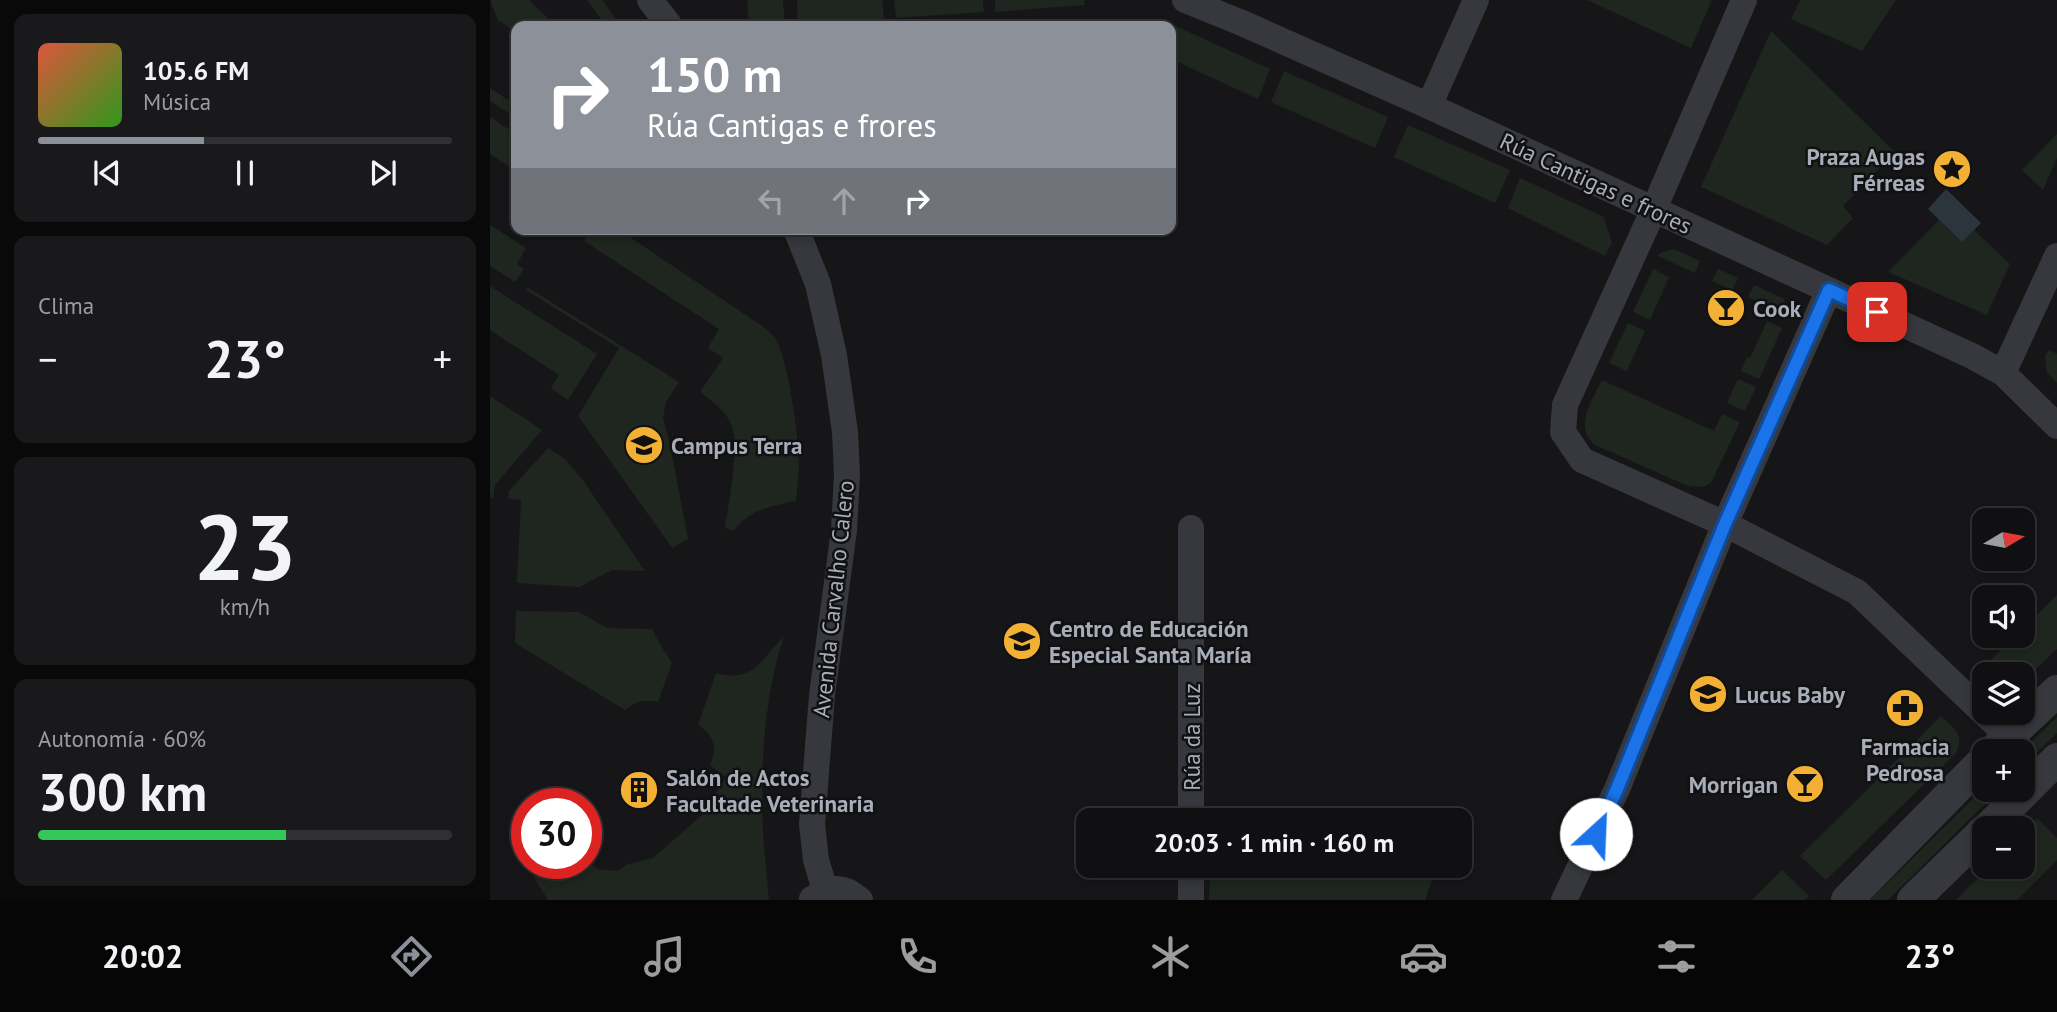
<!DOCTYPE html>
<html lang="es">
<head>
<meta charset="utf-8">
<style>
	:root { --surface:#101012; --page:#19191b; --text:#f1f3f6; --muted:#9c9d9f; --line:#303032; --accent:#8c9099 }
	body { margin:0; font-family:"PT Sans",sans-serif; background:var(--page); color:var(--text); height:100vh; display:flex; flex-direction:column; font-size:26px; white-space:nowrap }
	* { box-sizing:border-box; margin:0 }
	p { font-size:23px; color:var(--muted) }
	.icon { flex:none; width:38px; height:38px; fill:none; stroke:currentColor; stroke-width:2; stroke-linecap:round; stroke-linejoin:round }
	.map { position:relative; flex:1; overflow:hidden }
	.details { display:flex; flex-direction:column; gap:14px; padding:14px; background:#09090a; width:490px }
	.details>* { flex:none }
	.guide { position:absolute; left:21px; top:21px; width:665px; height:214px; border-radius:14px; box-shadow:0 4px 10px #0003,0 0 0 2px var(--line); background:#8c9099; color:#fff; overflow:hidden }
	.needle { width:46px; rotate:80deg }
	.fabs { position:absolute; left:1482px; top:508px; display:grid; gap:14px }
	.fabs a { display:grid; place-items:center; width:63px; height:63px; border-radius:14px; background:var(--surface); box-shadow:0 4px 10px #0003,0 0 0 2px var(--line); font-size:35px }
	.speed { position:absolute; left:21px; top:788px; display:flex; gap:14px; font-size:35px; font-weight:700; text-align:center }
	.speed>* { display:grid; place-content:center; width:91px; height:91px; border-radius:50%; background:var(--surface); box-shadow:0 4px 10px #0003,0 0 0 2px var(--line); line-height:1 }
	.speed .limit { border:10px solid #d22; background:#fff; color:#111 }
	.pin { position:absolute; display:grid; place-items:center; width:60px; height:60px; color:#fff; margin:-30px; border-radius:14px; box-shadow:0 4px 10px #0006 }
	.me { position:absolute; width:77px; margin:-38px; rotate:25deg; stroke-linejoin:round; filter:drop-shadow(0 0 5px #0008) }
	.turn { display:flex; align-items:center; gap:24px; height:147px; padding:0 21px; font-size:32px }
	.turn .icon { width:91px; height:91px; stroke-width:2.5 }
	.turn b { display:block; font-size:49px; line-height:60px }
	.lanes { display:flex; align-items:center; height:66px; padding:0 21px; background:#0003; justify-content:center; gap:35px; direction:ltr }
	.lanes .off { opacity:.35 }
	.big { font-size:52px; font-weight:700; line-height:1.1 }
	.details .tile { flex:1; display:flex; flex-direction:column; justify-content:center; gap:10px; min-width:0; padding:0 24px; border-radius:14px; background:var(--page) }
	.details .dial { align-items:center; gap:0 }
	.dial b { font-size:91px; line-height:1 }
	.song { display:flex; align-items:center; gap:21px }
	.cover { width:84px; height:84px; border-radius:10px; background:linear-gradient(135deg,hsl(10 70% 55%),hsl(110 70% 35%)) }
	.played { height:7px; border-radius:4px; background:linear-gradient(90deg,var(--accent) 40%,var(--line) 40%) }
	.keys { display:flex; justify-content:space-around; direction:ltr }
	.heat { display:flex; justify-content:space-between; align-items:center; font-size:38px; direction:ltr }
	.charge { height:10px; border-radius:5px; background:linear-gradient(90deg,#34c759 60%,var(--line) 0) }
	.trip { position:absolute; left:586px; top:808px; width:396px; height:70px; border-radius:14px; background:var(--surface); box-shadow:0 4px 10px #0003,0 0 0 2px var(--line); font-weight:700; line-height:70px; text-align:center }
	.tab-bar { display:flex; height:112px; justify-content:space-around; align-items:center; background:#060607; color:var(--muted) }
	.tab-bar .icon { width:49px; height:49px }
	.tab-bar .on { color:var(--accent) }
	.tab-bar b { font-size:32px; color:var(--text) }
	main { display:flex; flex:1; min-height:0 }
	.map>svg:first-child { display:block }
</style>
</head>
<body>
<main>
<section class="details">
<div class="tile">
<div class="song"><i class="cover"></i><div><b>105.6 FM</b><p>Música</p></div></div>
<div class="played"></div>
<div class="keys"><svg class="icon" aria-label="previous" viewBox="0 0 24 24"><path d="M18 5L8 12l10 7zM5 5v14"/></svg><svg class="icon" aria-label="pause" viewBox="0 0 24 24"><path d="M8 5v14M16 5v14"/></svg><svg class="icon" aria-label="next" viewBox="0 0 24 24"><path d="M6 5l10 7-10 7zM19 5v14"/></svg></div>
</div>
<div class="tile"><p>Clima</p>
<div class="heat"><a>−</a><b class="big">23°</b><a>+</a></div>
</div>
<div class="tile dial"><b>23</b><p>km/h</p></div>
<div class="tile"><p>Autonomía · 60%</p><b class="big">300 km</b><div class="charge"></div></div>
</section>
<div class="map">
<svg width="1567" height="900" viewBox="0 0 1567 900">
	<rect width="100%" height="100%" fill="#161618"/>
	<path fill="#1e261f" d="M0 0H39L66 26H26V32L8 20Z
		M97 0H112L131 26H116Z
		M257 0H293L295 26H259Z
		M307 0H392L394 19 308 25Z
		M404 0H493L494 12 406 18Z
		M505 0H594L595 5 505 12Z
		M1097 0H1222L1201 48Z
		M1310 0H1406L1372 51 1301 19Z
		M679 23 780 69 768 99 681 59V26H677Z
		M1281 31 1405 152 1353 206 1363 218 1337 245 1211 187Z
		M794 71 898 117 885 148 781 102Z
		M0 88 26 105V118L0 101Z
		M0 117 26 134V171L0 154Z
		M918 125 1020 170 1005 203 904 157Z
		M1567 134V158L1553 190 1532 170Z
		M1030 178 1114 217 1122 243 1115 256 1018 208Z
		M1449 220 1472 242 1484 230 1520 264 1497 315 1398 272Z
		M0 225 36 248 27 264 34 269 25 282 0 266Z
		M102 229H128L266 322C273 327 282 332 286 340 298 358 309 439 309 463 309 476 307 489 306 501 282 506 259 509 244 531L235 528C238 505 251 443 241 424 235 410 222 401 210 392L233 358 218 348 229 329 94 241Z
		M1184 249 1210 261 1205 273 1168 256 1170 253Z
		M1163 269 1179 277 1160 320 1143 312Z
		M1228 269 1248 278 1242 290 1222 281Z
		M1264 285 1294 299 1299 312 1298 315 1258 297Z
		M0 286 107 354 78 400 61 388 69 375 0 330Z
		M37 287 189 382 176 402 173 418 180 444 198 539 182 548 88 416 129 348 36 290Z
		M1277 321 1292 328 1269 379 1251 371 1257 357 1260 358Z
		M1138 323 1155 331 1137 371 1119 363Z
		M1559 350 1567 354V383L1557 373 1555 357Z
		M1248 379 1266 387 1255 411 1237 403Z
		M1112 380 1224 431 1232 414 1250 422 1221 483 1214 487 1198 486 1105 445C1083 427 1102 401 1112 380Z
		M0 396 52 430 5 485 3 498H0Z
		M58 448 75 459 92 479 155 571 122 570 89 587 27 583 31 500 18 499 19 491Z
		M1567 595V649L1533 682V674H1494V682L1487 674 1526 635H1533V629Z
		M26 611 89 612 117 628 162 629 171 646 182 663 168 702C154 699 146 701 135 710L25 643Z
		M294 636C274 697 270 766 273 830 274 853 277 877 279 900H58L46 881 38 863H96V861L108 869 127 871 138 864 163 858 212 815 236 777 220 765C228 748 224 735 208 725L226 673C264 684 272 658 294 636Z
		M1451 716C1464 729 1475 733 1466 753L1336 880 1310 856Z
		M1567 717V733L1533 766 1532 751Z
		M1494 788V789H1510L1398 900H1380Z
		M966 808 962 821H739Z
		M1547 818 1567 838V860L1527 900H1466L1500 866H1533V833Z
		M720 866H947L935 900H719Z
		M1292 870 1319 896 1315 900H1262Z"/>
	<path fill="#2c353c" d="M1456 189 1491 223 1472 242 1438 209Z"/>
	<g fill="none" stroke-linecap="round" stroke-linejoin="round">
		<path stroke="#37383d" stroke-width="26" d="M160 0 180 26
			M695 0 752 23 939 106 1482 356 1513 373 1567 426
			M1254 0 1164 209 1075 405 1073 432 1092 460 1235 524 1367 592 1518 736
			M939 106 986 0
			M306 229 328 284 344 355 355 432 357 475 354 530 332 695 322 824 326 860 335 890
			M1513 373 1567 256
			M701 821V528
			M701 866V900
			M322 899C341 887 352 884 370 900
			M1074 900 1127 789 1235 524 1339 290"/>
		<path stroke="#37383d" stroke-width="32" d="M1503 751 1567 691
			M1498 828 1567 759
			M1357 900 1494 760
			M1423 900 1494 831"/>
	</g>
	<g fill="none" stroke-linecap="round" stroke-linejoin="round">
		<g stroke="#114b97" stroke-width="18">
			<path id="route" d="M1106 834 1127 789 1235 524 1339 290 1387 312"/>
		</g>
		<use href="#route" stroke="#1a73e8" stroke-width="12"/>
	</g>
	<defs>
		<g id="sight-disc" transform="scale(2.0125)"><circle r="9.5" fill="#f2b134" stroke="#111113"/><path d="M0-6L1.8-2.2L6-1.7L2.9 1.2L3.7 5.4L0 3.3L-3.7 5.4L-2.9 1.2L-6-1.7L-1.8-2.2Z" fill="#111"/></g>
		<g id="bar-disc" transform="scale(2.0125)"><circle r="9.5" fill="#f2b134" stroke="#111113"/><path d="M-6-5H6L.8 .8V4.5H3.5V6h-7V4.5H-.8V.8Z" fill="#111"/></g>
		<g id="university-disc" transform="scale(2.0125)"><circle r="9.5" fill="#f2b134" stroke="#111113"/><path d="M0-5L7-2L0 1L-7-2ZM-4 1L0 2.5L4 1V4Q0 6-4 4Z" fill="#111"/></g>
		<g id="school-disc" transform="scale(2.0125)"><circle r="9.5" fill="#f2b134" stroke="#111113"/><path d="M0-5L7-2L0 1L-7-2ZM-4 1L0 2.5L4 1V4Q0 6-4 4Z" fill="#111"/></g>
		<g id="pharmacy-disc" transform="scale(2.0125)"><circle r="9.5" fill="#f2b134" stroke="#111113"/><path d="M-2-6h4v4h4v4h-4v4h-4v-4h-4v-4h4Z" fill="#111"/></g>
		<g id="building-disc" transform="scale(2.0125)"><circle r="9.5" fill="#f2b134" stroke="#111113"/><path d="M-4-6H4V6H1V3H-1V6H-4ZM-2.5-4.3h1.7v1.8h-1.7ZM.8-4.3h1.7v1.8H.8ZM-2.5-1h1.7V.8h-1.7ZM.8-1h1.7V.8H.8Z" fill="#111"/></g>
	</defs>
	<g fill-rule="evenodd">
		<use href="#sight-disc" x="1462" y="169"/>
		<use href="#bar-disc" x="1236" y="308"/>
		<use href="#university-disc" x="154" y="445"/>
		<use href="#school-disc" x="532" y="641"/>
		<use href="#school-disc" x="1218" y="694"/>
		<use href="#pharmacy-disc" x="1415" y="708"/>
		<use href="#bar-disc" x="1315" y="784"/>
		<use href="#building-disc" x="149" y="790"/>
	</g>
	<g text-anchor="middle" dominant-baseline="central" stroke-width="5" stroke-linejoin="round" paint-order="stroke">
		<g font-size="23" font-weight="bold" fill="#a8adb8" stroke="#111113" text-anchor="start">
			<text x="1435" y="156" text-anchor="end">Praza Augas<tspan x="1435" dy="26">Férreas</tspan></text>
			<text x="1263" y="308">Cook</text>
			<text x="181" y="445">Campus Terra</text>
			<text x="559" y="628">Centro de Educación<tspan x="559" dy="26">Especial Santa María</tspan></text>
			<text x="1245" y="694">Lucus Baby</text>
			<text x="1415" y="746" text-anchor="middle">Farmacia<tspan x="1415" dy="26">Pedrosa</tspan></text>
			<text x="176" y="777">Salón de Actos<tspan x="176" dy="26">Facultade Veterinaria</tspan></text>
			<text x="1288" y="784" text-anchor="end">Morrigan</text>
		</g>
		<g font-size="23" fill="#a8adb8" stroke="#111113">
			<text transform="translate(1106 183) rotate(25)">Rúa Cantigas e frores</text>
			<text transform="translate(343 599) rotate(-84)">Avenida Carvalho Calero</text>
			<text transform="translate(701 737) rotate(-90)">Rúa da Luz</text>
		</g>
	</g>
</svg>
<div class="fabs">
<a><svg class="needle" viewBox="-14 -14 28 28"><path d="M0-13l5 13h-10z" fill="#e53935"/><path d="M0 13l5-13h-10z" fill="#9c9d9f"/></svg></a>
<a><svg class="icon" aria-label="sound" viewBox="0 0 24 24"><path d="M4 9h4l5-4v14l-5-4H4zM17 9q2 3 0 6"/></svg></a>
<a><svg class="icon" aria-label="layers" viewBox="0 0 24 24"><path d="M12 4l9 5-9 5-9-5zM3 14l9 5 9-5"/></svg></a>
<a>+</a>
<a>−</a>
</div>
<div class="speed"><div class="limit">30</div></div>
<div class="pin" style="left:1387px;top:312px;background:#d93025"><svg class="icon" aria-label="arrive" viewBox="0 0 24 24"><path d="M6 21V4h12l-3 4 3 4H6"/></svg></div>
<svg class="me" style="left:1106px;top:834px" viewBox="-20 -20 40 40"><circle r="19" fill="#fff"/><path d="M0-13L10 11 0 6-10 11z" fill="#1a73e8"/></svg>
<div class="trip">20:03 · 1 min · 160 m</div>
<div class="guide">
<div class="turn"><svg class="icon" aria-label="right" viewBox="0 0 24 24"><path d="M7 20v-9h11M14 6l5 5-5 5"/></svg><div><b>150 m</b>Rúa Cantigas e frores</div></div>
<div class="lanes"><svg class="icon off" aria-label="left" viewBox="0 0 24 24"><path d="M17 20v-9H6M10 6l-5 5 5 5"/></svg><svg class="icon off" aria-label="ahead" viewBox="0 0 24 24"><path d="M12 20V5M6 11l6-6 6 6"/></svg><svg class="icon" aria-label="right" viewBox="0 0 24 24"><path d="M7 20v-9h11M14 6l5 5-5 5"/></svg></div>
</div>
</div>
</main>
<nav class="tab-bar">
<b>20:02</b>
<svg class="icon on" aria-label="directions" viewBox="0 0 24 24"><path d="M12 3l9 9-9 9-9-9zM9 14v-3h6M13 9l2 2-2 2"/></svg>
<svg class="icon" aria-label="music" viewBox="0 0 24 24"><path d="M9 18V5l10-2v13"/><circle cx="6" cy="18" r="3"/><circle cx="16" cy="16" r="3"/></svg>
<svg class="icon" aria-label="phone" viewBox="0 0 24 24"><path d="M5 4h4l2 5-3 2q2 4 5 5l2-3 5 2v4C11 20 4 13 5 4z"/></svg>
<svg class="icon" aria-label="climate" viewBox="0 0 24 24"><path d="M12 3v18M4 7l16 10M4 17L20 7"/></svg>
<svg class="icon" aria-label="car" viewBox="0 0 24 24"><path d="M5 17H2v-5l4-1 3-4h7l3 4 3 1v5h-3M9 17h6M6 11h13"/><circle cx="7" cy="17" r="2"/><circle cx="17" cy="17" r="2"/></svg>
<svg class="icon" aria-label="filters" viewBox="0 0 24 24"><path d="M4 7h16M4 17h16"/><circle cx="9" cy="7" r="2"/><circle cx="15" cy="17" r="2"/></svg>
<b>23°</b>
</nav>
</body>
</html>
